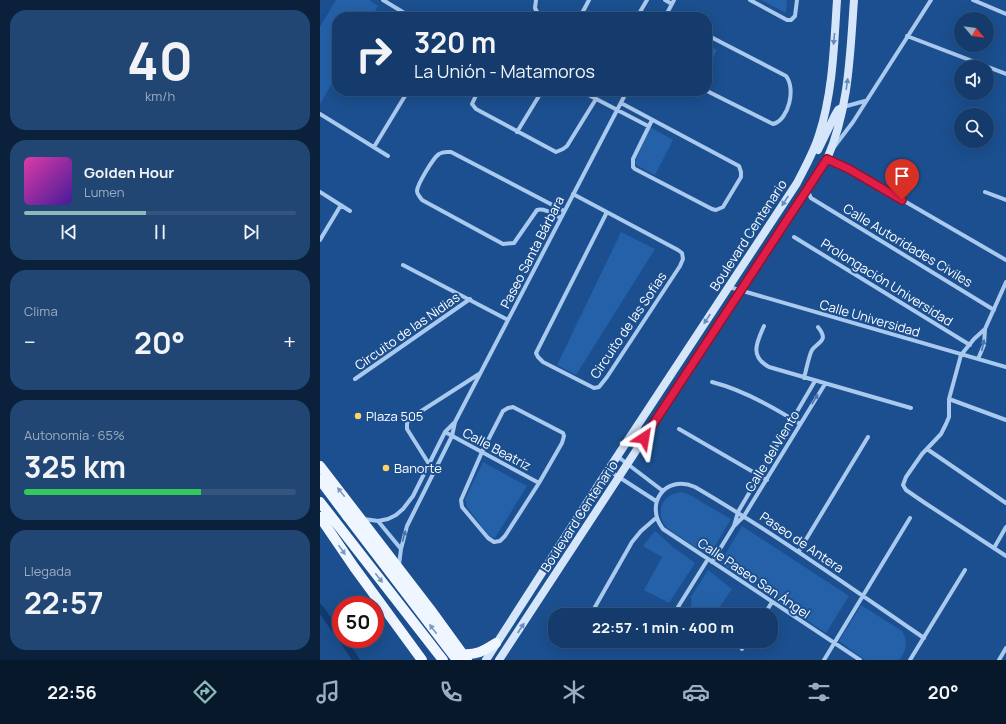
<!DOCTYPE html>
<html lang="es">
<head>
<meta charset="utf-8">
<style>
	:root { --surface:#143b6b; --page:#214673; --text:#f1f3f6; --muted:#9dadc1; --line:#33557e; --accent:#8bbbb9 }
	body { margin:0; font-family:Manrope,sans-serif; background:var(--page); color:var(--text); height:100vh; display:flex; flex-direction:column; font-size:15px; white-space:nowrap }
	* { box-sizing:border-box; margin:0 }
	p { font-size:13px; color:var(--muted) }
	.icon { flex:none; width:22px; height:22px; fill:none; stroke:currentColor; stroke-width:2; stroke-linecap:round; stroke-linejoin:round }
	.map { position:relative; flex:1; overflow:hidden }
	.drawer { display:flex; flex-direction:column; gap:10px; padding:10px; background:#0b203b; width:320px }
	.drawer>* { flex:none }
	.top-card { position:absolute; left:12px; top:12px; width:380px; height:84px; border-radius:16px; box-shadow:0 4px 16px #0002,0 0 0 1px var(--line); background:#143b6b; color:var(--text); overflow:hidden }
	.needle { width:26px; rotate:118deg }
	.tools { position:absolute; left:634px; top:12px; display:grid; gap:8px }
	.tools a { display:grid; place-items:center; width:40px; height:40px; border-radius:50%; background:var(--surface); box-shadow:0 4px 16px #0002,0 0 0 1px var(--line); font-size:20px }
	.speed { position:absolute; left:12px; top:596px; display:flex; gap:8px; font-size:20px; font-weight:700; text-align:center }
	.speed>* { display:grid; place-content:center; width:52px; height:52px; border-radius:50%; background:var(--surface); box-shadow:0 4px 16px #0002,0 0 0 1px var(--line); line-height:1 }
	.speed .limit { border:6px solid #d22; background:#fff; color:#111 }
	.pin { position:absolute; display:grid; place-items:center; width:34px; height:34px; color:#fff; margin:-41px -17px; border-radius:50% 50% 50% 0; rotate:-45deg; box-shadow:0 0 4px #0007 }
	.pin .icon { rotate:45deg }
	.me { position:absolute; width:44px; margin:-22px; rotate:33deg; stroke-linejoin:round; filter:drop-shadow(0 0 3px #0008) }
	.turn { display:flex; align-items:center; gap:14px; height:84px; padding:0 16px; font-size:18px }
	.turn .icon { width:52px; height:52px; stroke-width:2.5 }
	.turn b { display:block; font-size:28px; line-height:34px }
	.big { font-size:30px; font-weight:700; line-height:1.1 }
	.drawer .card { flex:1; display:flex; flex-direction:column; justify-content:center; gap:6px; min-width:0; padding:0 14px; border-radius:16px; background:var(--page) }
	.drawer .dial { align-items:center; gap:0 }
	.dial b { font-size:52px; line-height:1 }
	.song { display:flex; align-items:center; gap:12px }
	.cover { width:48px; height:48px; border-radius:6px; background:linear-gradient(135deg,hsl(320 70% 55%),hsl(260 70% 35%)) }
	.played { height:4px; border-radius:2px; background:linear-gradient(90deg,var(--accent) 45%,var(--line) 45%) }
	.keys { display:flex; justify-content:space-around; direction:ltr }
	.heat { display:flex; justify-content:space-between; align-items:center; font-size:22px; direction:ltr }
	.charge { height:6px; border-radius:3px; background:linear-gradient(90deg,#34c759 65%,var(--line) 0) }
	.trip { position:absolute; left:228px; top:608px; width:230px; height:40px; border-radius:16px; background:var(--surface); box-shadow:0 4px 16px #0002,0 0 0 1px var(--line); font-weight:700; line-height:40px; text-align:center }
	.tabs { display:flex; height:64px; justify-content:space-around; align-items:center; background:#08182b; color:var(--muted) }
	.tabs .icon { width:28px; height:28px }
	.tabs .current { color:var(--accent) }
	.tabs b { font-size:18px; color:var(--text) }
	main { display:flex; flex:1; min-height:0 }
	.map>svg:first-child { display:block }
</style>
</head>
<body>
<main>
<section class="drawer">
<div class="card dial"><b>40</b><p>km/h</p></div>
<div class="card">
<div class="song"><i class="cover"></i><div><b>Golden Hour</b><p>Lumen</p></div></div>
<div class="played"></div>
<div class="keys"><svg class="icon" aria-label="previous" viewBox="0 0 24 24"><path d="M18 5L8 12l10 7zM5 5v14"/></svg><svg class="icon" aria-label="pause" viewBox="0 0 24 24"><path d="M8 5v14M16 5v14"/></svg><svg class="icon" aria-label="next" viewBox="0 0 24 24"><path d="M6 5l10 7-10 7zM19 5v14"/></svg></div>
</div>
<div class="card"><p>Clima</p>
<div class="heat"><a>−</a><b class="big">20°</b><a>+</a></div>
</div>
<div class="card"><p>Autonomía · 65%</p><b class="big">325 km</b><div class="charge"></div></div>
<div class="card"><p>Llegada</p><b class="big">22:57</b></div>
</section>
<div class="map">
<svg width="686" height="660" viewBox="0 0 686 660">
	<rect width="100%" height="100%" fill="#1b4f8f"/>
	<path fill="#2461a8" d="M16 0H49L58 6 51 17H17V75L0 104V27Z
		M441 0H467L466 13Z
		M387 45 397 50 387 69Z
		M330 127 353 140 335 175 316 165 315 162Z
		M301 232 335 249 256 375 237 365Z
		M163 462 207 486 175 538 169 536 147 507 145 499Z
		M360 492 368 494 411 519 389 556 347 528C338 518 338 502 351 495 353 494 357 493 360 492Z
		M422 526 529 596 506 633 400 563Z
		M335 531 353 547 375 563 349 603 324 590 342 557 323 546Z
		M388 570 412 589 394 615H372L370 614C369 608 373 604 371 597Z
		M541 605 582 631C588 641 587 651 579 660H545L519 641Z"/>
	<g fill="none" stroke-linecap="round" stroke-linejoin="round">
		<path stroke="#123a6d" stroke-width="7" d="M0 608 21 638
			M22 639 36 660"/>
		<path stroke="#a9c9ee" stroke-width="4" d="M63 0 91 17
			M216 0 215 8 217 12 227 17
			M345 0 352 4
			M430 0 467 20H471L475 16 477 0
			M653 0 686 14
			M260 17 269 0
			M317 17 327 0
			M345 17 354 0
			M387 35 466 76C476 88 469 120 453 124L387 91
			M587 36 686 74
			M158 91 152 104 156 109 236 152 243 149 247 146 276 99
			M261 91 328 126
			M301 103 419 166 421 172V177L403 207 396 210 392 209 315 169 313 167V159L332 120
			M523 107 545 101
			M0 114 68 156
			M197 132 222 91
			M54 147 88 91
			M514 147 533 122 611 0
			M507 159 529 169 686 260
			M487 190 491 198 674 310
			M0 192 30 211
			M665 192 686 200
			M253 194 358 250 362 253 363 259 360 266 287 377 279 387 274 388 223 362 218 357 216 353 287 212
			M241 218C233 214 225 208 217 210L194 243 183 244 102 200C100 197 97 194 97 191 97 185 113 158 119 154 123 151 126 152 131 152L244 211
			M474 237 650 345
			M0 240 21 205
			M83 265 188 320
			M409 287 686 367
			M444 326C437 342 429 356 449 367L591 408
			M665 329 654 339 641 355 629 399V417L626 424 621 434 602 454 586 477 583 485 586 490 605 503 686 556
			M658 359 664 345 665 329 686 282
			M484 378C486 371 489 355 492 350 499 341 509 341 498 327
			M35 379 150 299
			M392 382C423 390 452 406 480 424
			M629 399 686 420
			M193 407 243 433 244 436 242 443 219 483 185 536 180 541 174 542 168 538 142 507 141 500 162 452 183 411 188 408Z
			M359 429 447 480
			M125 432 219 483
			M607 449 686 503
			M297 456 343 491
			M109 464 87 429V423L92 417 159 374
			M288 470 336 501
			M44 519 58 521 68 519 76 515 83 509 93 496 125 432 134 423
			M58 521 81 549
			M414 526 424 516 505 384
			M674 548 686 527
			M479 551 548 437
			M392 562 414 526 418 512 495 381
			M79 565 81 549 87 526 132 436 135 422 307 91
			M275 607 312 542 321 531 336 518
			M358 607 388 559
			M444 615 452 602
			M422 649 427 641
			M504 660 590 518
			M540 660 343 529C324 504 345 474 375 487 454 533 528 586 604 638
			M590 660 645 570
			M679 660 686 648"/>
		<path stroke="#d6e6fa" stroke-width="8" d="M498 150 515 115 518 110 523 107
			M166 660 279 484 477 183C485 167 494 152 499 135 513 92 514 45 517 0
			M179 660 507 159C529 109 530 54 534 0"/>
		<path stroke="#f0f6ff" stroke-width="10" d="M0 466 110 609 147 660
			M0 480 27 516
			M0 502 123 660
			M0 517 34 567 102 660
			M142 654C158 655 163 651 176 643"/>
		<path stroke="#f0f6ff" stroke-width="10" d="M27 516 137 660"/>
	</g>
	<defs><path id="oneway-solid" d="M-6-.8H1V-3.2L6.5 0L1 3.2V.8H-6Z"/></defs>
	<g fill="#668bba">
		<use href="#oneway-solid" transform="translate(514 39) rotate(95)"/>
		<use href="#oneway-solid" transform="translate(527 84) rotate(-82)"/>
		<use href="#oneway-solid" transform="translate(465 201) rotate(123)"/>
		<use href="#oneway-solid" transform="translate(387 319) rotate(123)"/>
		<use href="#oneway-solid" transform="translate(201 628) rotate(-57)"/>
	</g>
	<g fill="#4674ac">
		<use href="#oneway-solid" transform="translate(663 345) rotate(-78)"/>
		<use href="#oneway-solid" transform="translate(495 399) rotate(-58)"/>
		<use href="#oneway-solid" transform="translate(84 536) rotate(-75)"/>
	</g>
	<g fill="#7b9ac1">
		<use href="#oneway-solid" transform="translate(21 492) rotate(-128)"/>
		<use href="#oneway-solid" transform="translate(22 550) rotate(55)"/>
		<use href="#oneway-solid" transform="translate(59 578) rotate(52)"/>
		<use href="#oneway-solid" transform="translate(113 629) rotate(-127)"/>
	</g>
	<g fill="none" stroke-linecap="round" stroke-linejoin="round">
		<g stroke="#92132f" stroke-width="10">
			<path id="route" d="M324 438 507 159 529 169 582 200"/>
		</g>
		<use href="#route" stroke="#e11d48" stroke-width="7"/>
	</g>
	<g fill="#ffd166" stroke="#1b4f8f" stroke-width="1.5">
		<circle cx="38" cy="416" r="4"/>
		<circle cx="66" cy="468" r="4"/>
	</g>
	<g text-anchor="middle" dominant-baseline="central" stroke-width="4" stroke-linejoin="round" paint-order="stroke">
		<g font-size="13" fill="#fff" stroke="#1b4f8f">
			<text transform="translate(428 235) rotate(-57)">Boulevard Centenario</text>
			<text transform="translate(588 245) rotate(31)">Calle Autoridades Civiles</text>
			<text transform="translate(212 252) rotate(-63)">Paseo Santa Bárbara</text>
			<text transform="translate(567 282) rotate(32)">Prolongación Universidad</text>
			<text transform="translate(550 318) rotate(16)">Calle Universidad</text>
			<text transform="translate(308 325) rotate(-56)">Circuito de las Sofias</text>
			<text transform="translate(87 331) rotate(-35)">Circuito de las Nidias</text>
			<text transform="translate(177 449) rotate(28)">Calle Beatriz</text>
			<text transform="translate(452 451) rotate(-59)">Calle del Viento</text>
			<text transform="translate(259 516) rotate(-57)">Boulevard Centenario</text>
			<text transform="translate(482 542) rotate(34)">Paseo de Antera</text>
			<text transform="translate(434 578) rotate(34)">Calle Paseo San Ángel</text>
		</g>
		<g font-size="13" fill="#fff" stroke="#1b4f8f" text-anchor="start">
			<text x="46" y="416">Plaza 505</text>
			<text x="74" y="468">Banorte</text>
		</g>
	</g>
</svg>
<div class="tools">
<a><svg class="needle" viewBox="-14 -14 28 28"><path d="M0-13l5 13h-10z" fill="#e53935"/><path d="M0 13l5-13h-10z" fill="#9dadc1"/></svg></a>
<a><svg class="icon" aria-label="sound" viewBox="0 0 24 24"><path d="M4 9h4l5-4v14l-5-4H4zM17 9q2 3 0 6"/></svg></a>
<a><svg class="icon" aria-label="search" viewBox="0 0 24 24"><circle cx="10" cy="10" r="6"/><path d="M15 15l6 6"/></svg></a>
</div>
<div class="speed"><div class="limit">50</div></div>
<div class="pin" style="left:582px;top:200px;background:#d93025"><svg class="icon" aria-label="arrive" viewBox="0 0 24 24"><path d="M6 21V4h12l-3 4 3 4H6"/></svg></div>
<svg class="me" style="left:324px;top:438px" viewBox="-20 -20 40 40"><path d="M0-17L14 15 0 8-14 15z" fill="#e11d48" stroke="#fff" stroke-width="4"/></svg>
<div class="trip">22:57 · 1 min · 400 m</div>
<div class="top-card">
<div class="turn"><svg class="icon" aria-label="right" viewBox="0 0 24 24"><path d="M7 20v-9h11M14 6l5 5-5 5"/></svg><div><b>320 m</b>La Unión - Matamoros</div></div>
</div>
</div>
</main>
<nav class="tabs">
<b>22:56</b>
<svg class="icon current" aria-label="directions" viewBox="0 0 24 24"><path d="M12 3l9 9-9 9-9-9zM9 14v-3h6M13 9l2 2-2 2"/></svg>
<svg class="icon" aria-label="music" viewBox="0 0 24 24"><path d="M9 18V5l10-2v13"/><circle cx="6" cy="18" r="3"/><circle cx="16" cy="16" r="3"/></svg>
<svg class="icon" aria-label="phone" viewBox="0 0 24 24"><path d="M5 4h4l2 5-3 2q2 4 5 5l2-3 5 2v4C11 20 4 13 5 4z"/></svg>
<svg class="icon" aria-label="climate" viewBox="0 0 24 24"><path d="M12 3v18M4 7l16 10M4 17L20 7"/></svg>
<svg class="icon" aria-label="car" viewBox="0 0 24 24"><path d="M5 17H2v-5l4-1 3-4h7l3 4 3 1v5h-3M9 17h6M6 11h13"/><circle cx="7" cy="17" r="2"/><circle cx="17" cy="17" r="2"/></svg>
<svg class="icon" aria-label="filters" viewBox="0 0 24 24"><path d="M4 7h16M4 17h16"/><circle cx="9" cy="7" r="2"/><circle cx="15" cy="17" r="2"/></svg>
<b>20°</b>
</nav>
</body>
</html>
